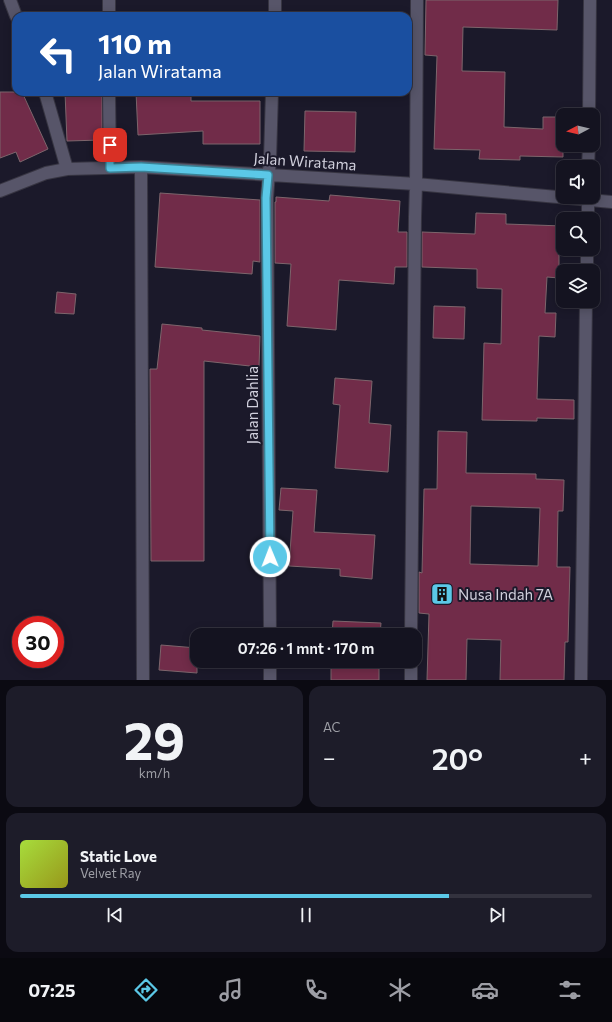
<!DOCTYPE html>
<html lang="id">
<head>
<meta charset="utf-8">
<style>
	:root { --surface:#141320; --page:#1d1c29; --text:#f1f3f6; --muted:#9d9ea5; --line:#33323e; --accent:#5bc8e7 }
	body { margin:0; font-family:Commissioner,sans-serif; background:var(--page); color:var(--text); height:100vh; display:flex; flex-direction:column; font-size:15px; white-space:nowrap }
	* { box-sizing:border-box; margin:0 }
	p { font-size:13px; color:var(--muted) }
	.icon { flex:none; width:22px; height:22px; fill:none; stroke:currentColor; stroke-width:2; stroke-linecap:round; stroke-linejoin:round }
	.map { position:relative; height:680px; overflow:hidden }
	.side { display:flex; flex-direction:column; gap:6px; padding:6px; background:#0b0a12; flex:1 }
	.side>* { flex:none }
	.hud { position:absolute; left:12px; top:12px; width:400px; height:84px; border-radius:12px; box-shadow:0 2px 10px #0003,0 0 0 1px var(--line); background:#1a4fa0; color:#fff; overflow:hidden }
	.needle { width:26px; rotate:263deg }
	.controls { position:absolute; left:556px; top:108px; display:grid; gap:8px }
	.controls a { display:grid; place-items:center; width:44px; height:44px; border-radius:8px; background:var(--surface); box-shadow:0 2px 10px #0003,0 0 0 1px var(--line); font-size:20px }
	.speed { position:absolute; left:12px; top:616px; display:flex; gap:8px; font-size:20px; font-weight:700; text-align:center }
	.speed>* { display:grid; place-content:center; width:52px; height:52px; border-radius:50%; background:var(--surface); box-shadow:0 2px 10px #0003,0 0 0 1px var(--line); line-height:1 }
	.speed .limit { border:6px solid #d22; background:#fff; color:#111 }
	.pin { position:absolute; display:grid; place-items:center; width:34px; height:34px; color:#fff; margin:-17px; border-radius:8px; box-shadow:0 2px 6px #0006 }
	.me { position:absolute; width:44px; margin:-22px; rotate:359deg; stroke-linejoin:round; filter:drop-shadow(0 0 3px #0008) }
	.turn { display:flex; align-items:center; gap:14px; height:84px; padding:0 20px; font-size:18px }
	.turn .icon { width:52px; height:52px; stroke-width:2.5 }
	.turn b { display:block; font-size:28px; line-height:34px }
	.big { font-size:30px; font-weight:600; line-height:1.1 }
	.side .widget { flex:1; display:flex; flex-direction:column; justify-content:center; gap:6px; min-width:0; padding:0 14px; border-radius:12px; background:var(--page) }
	.side .dial { align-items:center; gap:0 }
	.dial b { font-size:52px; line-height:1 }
	.song { display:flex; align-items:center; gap:12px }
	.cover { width:48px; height:48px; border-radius:6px; background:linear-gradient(135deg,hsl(80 70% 55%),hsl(60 70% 35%)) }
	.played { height:4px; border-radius:2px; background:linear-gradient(90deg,var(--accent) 75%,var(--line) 75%) }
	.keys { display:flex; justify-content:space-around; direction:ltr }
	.heat { display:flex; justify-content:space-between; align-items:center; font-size:22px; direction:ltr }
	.side .tiles { flex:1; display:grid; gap:6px; grid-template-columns:1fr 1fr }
	.widget:last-child { grid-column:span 2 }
	.trip { position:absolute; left:190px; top:628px; width:232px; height:40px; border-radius:12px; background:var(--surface); box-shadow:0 2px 10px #0003,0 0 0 1px var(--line); font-weight:600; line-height:40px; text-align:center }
	.tab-bar { display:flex; height:64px; justify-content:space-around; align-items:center; background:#08080d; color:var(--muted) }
	.tab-bar .icon { width:28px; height:28px }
	.tab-bar .on { color:var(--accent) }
	.tab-bar b { font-size:18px; color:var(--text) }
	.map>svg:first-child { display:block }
</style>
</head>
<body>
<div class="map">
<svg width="612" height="680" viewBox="0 0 612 680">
	<rect width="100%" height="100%" fill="#1b192a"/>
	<path fill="#712c49" stroke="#7d656c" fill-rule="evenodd" d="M426 0H558L557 30 463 27 462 71 505 72 504 127 543 129V117H563V157L520 156V160L479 159 480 150 434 149 437 56 425 55Z
		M0 92H22L48 149 20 162 16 152 0 158Z
		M65 92H102V140L67 141Z
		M136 92H191V101H260V144H203V131L138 135Z
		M305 111 356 112 355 152 304 151Z
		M160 193 260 200V262L253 261 252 274 155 267Z
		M330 195 400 201 398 232H407V267H395L394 284 339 280 336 330 287 326 291 264 275 263V202H276V197L329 201Z
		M476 213 506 214V224L563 226V254H559V278L547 277 545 313H556L555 337 539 336 537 399 574 400V419L537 418V421L482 420 484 343 501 344 502 289 477 288V269L422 267V232L475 234Z
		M57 292 76 294 74 314 55 313Z
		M434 306 465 307 464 339 433 338Z
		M162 324 202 328V330L260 336 259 367 204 361V561H151L150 369H157Z
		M335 378 372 381 369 423 391 425 388 472 335 468 340 405 333 404Z
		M438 431 467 432 466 473 536 474V479L564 480 563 511H558L557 567H570L568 642H565L564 680H500L501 640 467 639 466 680H427L429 614 419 613V572L422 573 424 489H437ZM471 506 540 508 538 566 470 564Z
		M281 488 317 490 314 532 375 535 372 579 340 576V569L289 566 293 511 279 510Z
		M333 621 381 623 380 635H332Z
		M161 645 197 648V673L159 670Z
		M331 661H379V680H331Z"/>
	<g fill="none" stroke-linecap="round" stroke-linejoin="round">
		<g stroke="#373542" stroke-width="14">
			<path id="street" d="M10 0 16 16
				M109 0V16
				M275 16V0
				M45 92 67 169
				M109 92 110 168
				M589 115 590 0
				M141 167 143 680
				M588 167 589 145
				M0 191 46 173 67 169 141 167 416 184 612 202
				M588 219V197
				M587 271V249
				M270 635 267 198 270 159 272 92
				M411 635 415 217 416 184 417 0
				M270 661V680
				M411 680V661
				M581 680 586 301"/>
		</g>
		<use href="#street" stroke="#575569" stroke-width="12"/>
	</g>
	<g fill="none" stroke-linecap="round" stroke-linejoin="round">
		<g stroke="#3b8296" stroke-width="10">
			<path id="route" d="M110 145V168L141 167 268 175 266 198 270 557"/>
		</g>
		<use href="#route" stroke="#5bc8e7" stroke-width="7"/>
	</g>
	<defs>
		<g id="building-square" transform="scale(1.15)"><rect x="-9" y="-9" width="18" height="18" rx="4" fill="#5bc8e7" stroke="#1b192a"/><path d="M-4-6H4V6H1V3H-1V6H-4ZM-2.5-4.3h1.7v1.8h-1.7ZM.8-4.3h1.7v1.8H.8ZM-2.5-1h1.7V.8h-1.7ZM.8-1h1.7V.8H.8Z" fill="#111"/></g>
	</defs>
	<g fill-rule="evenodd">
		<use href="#building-square" x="442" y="594"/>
	</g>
	<g text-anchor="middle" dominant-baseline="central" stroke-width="4" stroke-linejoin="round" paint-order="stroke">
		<g font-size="15" fill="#d0cfdc" stroke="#1b192a">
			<text transform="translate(305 161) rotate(4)">Jalan Wiratama</text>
			<text transform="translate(252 405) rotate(-90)">Jalan Dahlia</text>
		</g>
		<g font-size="15" fill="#d0cfdc" stroke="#1b192a" text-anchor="start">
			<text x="458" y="594">Nusa Indah 7A</text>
		</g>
	</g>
</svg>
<div class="controls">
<a><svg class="needle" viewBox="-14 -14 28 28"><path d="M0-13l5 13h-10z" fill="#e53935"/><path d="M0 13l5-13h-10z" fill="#9d9ea5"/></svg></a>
<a><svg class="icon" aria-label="sound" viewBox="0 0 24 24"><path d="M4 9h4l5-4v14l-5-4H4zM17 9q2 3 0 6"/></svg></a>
<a><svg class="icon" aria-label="search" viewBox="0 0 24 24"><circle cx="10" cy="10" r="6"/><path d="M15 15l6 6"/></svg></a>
<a><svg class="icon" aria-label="layers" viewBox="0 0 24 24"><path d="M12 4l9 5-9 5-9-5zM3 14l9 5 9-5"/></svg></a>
</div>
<div class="speed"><div class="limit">30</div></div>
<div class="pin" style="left:110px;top:145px;background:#d93025"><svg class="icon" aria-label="arrive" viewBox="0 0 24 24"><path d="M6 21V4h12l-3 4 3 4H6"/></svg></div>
<svg class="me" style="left:270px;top:557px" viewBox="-20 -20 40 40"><circle r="17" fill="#5bc8e7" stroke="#fff" stroke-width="3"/><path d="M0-11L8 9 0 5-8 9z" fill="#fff"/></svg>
<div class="trip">07:26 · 1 mnt · 170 m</div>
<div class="hud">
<div class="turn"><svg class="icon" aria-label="left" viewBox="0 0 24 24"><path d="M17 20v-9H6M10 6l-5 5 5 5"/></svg><div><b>110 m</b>Jalan Wiratama</div></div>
</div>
</div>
<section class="side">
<div class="tiles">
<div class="widget dial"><b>29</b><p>km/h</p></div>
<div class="widget"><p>AC</p>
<div class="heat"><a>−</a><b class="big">20°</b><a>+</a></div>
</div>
<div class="widget">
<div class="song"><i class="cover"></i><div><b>Static Love</b><p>Velvet Ray</p></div></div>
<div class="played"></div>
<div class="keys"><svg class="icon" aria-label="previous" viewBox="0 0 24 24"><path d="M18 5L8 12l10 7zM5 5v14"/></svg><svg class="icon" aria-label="pause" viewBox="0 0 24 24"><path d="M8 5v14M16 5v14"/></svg><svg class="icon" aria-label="next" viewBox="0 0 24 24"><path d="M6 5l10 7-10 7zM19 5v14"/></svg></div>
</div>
</div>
</section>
<nav class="tab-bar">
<b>07:25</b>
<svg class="icon on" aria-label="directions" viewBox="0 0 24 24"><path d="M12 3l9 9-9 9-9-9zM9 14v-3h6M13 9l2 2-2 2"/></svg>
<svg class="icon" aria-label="music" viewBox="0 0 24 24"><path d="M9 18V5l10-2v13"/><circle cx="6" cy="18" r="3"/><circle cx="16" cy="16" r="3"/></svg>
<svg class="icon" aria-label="phone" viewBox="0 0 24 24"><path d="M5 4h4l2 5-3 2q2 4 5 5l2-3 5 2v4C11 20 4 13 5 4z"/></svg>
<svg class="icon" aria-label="climate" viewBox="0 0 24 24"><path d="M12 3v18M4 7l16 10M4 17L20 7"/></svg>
<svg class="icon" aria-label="car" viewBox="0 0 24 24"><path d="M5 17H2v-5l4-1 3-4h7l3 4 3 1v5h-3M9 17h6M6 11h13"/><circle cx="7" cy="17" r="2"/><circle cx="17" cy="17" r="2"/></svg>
<svg class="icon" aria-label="filters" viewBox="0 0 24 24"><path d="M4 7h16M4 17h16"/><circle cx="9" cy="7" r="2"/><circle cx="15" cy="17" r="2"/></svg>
</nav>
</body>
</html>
